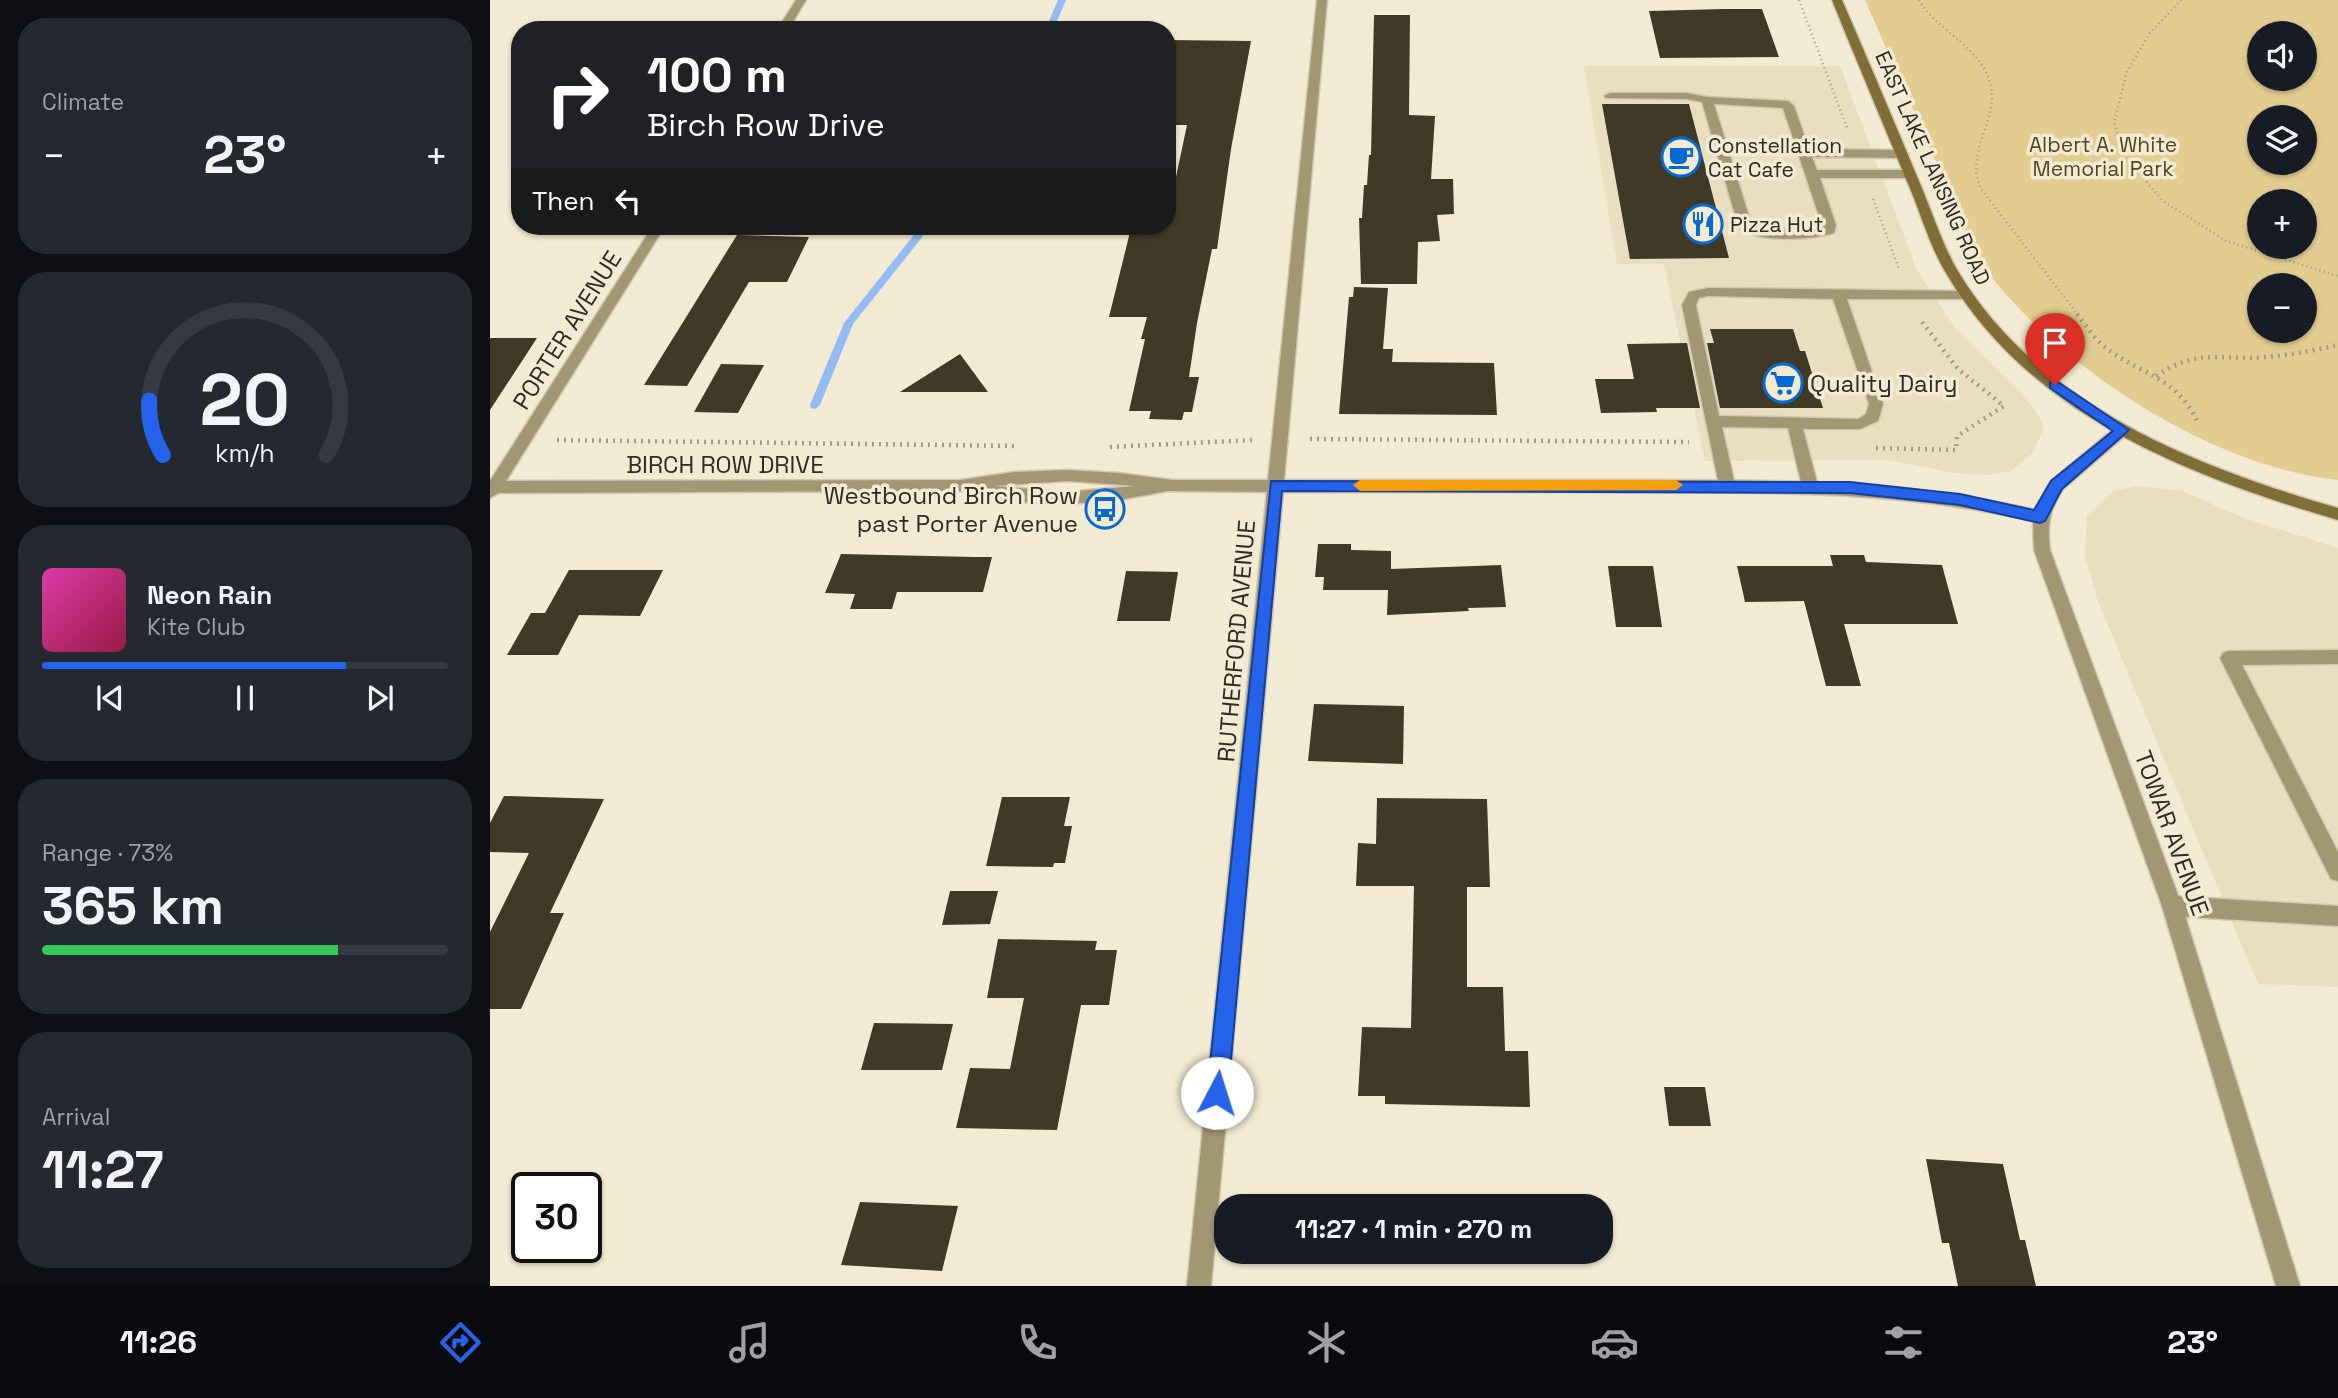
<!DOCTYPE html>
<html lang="en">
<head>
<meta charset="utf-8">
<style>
	:root { --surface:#171b24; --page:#242831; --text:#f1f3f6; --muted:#9ea1a6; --line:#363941; --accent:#2563eb }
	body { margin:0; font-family:"Space Grotesk",sans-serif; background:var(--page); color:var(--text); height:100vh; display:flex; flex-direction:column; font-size:26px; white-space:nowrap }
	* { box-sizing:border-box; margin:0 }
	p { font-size:23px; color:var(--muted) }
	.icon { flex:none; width:38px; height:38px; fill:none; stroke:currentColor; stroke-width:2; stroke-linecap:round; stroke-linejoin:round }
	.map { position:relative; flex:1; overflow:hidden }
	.drawer { display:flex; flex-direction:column; gap:18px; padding:18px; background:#0d0f14; width:490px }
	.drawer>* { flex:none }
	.hud { position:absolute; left:21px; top:21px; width:665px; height:214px; border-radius:28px; box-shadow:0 2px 5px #0004; background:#202124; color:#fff; overflow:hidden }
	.fabs { position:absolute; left:1757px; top:21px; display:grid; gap:14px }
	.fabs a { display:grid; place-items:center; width:70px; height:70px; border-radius:50%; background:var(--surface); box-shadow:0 2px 5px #0004; font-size:35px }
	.speed { position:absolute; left:21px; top:1172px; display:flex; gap:14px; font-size:35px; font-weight:700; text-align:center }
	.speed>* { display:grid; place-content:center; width:91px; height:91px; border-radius:50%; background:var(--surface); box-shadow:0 2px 5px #0004; line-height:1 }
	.speed .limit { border:4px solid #111; border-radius:10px; background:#fff; color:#111 }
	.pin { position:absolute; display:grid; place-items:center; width:60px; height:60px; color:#fff; margin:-72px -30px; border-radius:50% 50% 50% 0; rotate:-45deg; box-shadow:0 0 7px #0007 }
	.pin .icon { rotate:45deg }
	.me { position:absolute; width:77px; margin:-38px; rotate:5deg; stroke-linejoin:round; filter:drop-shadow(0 0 5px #0008) }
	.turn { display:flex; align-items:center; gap:24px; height:147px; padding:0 21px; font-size:32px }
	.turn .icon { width:91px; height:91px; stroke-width:2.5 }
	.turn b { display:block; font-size:49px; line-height:60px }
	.then { display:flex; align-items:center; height:66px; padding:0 21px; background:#0003; gap:14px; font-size:26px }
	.big { font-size:52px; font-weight:800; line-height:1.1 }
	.drawer .tile { flex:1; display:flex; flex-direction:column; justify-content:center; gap:10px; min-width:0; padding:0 24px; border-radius:28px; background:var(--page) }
	.drawer .dial { align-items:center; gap:0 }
	.dial svg { height:182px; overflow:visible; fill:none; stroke:var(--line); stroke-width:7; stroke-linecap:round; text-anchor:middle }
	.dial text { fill:var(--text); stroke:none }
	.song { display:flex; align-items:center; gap:21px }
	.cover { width:84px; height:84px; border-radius:10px; background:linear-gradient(135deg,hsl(320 70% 55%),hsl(340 70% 35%)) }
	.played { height:7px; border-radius:4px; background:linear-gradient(90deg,var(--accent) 75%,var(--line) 75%) }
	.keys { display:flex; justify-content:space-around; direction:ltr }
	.heat { display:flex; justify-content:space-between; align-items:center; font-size:38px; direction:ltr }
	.charge { height:10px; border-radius:5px; background:linear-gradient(90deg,#34c759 73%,var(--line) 0) }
	.trip { position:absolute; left:724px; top:1194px; width:399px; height:70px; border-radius:28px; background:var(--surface); box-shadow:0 2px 5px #0004; font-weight:800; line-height:70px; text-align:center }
	.dock { display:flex; height:112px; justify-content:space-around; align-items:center; background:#090b0e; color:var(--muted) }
	.dock .icon { width:49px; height:49px }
	.dock .current { color:var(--accent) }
	.dock b { font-size:32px; color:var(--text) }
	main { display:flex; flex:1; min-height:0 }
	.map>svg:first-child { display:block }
</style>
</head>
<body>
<main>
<section class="drawer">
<div class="tile"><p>Climate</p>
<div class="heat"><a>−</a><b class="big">23°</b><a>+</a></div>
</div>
<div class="tile dial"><svg viewBox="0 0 100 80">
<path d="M14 69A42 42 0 1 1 86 69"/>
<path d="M14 69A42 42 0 0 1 8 45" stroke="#2563eb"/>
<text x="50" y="56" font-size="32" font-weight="700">20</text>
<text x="50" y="72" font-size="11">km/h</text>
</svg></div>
<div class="tile">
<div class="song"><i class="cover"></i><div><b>Neon Rain</b><p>Kite Club</p></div></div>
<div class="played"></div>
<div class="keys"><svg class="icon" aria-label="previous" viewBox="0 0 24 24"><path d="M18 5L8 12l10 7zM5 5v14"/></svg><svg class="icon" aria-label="pause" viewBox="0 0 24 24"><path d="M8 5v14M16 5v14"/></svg><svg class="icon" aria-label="next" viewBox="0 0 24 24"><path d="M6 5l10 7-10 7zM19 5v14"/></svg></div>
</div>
<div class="tile"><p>Range · 73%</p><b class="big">365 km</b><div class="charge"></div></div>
<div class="tile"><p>Arrival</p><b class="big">11:27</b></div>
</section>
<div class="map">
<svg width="1848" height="1286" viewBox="0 0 1848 1286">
	<rect width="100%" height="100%" fill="#f2ead2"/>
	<path fill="#eadec1" d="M1094 66H1350L1427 270 1465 328 1531 393 1547 413 1554 427 1543 453 1520 471 1498 475 1464 473 1398 460 1215 461 1174 264H1127Z
		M1648 486 1693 491 1751 517 1848 548V987L1768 984 1607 599 1595 555 1597 516 1624 491Z"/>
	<path fill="#e2cc90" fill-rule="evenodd" d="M1375 0H1848V480C1718 466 1569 367 1491 264ZM1769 33H1815V79H1769ZM1769 117H1815V163H1769ZM1815 201V247H1769V201ZM1769 285H1815V331H1769Z"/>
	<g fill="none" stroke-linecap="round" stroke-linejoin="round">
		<path fill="#92bbf3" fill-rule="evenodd" d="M568 0H576L563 30H555Z
			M431 226H441L363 324 330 405 325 409 321 408 320 405 354 323Z"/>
	</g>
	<path fill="#3f3925" d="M1233 9H1272L1289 57 1170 58 1159 11Z
		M884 15H920L919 115 945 116 941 179H963L964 214 947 215 950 241 928 242 927 284H871L869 218H872L874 185H877L879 155H881Z
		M677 40 761 41 741 149 727 249H722L707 323 699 377H709L702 412H694L692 420 659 419 661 411H639L655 339H651L657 317H619L641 228H677V191H683L697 125H677Z
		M1112 104H1199L1239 258 1140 259Z
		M247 235 319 237 297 282H259L197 386 154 385Z
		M864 287 898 288 893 349H903L902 362 1004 363 1007 415 849 414 859 297H863Z
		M1220 329H1303L1310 351H1315L1333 408H1230L1217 343H1224Z
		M0 338H47L0 410Z
		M1197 343 1210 408H1166L1167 412 1111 413 1105 379H1144L1137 344Z
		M470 354 498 392H410Z
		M231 364 274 365 248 413 204 412Z
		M828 544H861V550L901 551V569L1011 565 1016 607 978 608 979 611 897 615 898 590H833L834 577H825Z
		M351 554 484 557H502L493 592H407L402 609H360L365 594 335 593Z
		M1340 555H1374L1376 562 1452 565 1468 624H1354L1371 686H1336L1314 601 1255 602 1247 566H1343Z
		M1118 566H1163L1172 627H1126Z
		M79 570H173L150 616 89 615 68 655H17L41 613H55Z
		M636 571 688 572 680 621H627Z
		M824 704 914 706 913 764 818 761Z
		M14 796 114 799 60 913H74L31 1009H0V932L39 853 0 852V823Z
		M512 797H580L574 826H582L575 863H564L563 867 496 866Z
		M887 798 997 799 1000 887H977V987H1013L1015 1051H1038L1040 1107 895 1104V1096H868L872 1027 921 1028 924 886H866L868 843 886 844Z
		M460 891H508L500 924 452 925Z
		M508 939 607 941 605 950H627L619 1005H591L567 1130 466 1128 480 1068 520 1069 534 998H497Z
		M384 1023 463 1024 452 1070H371Z
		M1174 1087H1215L1221 1126H1179Z
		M1436 1159 1513 1164 1530 1240H1535L1546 1286H1468L1459 1243H1452Z
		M370 1202 468 1206 452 1271 351 1265Z"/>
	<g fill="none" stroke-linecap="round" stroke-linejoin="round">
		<g stroke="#cfc8b2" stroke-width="3">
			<path id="lane" d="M1120 93H1197L1217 97 1298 101 1304 106 1319 149 1412 150 1418 154 1412 158 1322 157 1327 170H1420L1426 174 1420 178H1330L1346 225 1344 233C1322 240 1267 243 1249 228L1212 102 1197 99 1116 98 1114 96ZM1224 104 1293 108 1333 228 1275 230 1262 226Z
				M1218 288 1473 291 1480 295 1473 299H1357L1393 404 1388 421 1370 429H1313L1328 486 1320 492 1312 486 1298 428 1232 427 1245 485 1237 491 1229 485 1192 305 1199 292ZM1218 296 1343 299 1379 404 1376 414 1368 419 1229 416 1206 305 1209 298Z
				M1848 650V664L1752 665 1848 852V881L1841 879 1730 658 1733 653 1739 651Z
				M1682 896 1848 906V926L1682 916 1675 913 1672 906 1675 899Z"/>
		</g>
		<g stroke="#cfc8b2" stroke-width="3">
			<path id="street" d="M306 0H316L298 30H287Z
				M827 0H837L794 480C912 480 1031 480 1150 480 1286 480 1412 479 1545 510L1561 481 1627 426H1637L1640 430 1637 434 1573 489C1559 509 1557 527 1560 550L1692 906 1810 1286H1786L1672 906 1544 550 1543 521C1412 491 1281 492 1148 492 1030 492 911 492 793 492L721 1286H697L777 492 678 491 623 501 575 504 527 502 473 491 9 493 0 498V481L163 226H175L16 481 471 480 524 472 577 470 629 473 682 480H778ZM577 481 646 486 575 492 504 486Z"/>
		</g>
		<g stroke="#cfc8b2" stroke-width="3">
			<path id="secondary" d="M1342 0H1352C1379 62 1405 124 1431 186 1443 214 1453 247 1469 273 1550 406 1706 467 1848 508V520C1698 476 1539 415 1456 273 1440 247 1431 214 1419 186 1393 124 1367 62 1342 0Z"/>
		</g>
		<path stroke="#a19b89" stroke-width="2.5" stroke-dasharray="1 3.5" stroke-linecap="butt" d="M1309 0 1357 128
			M1429 0C1447 31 1491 47 1500 83 1510 120 1474 151 1491 189L1589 316
			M1691 0 1660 33 1637 71 1624 123 1636 158 1673 201 1736 241 1848 276
			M1383 199 1409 269"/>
		<path stroke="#a19b89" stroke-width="4.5" stroke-dasharray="2 5" stroke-linecap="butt" d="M1587 314C1597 327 1607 342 1620 351 1656 376 1688 379 1708 423
			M1666 376C1710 347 1730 361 1777 357 1801 355 1825 350 1848 345
			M820 439 1199 442
			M67 440 528 446
			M620 447 762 440
			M1386 448 1466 450 1467 436 1514 406 1468 369 1432 322"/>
		<use href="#lane" fill="#a39773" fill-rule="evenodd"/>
		<use href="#street" fill="#a39773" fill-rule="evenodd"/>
		<use href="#secondary" fill="#816e37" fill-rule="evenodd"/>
	</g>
	<path fill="#2563eb" stroke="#184099" stroke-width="2" d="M1565 380 1639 430 1572 489 1555 521 1550 523 1470 505 1360 493 792 491 738 1093 735 1100 727 1103 720 1100 717 1093 781 481 1360 482 1470 494 1544 510 1561 481 1623 431 1560 388V382Z"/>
	<path fill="#f59e0b" d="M870 480H1186L1193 485 1186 490 870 491 863 485Z"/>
	<defs>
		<g id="cafe-ring" transform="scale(2.0125)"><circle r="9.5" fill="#f2ead2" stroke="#076ad3" stroke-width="1.5"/><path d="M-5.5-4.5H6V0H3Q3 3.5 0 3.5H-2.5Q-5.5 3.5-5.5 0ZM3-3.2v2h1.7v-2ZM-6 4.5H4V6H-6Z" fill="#076ad3"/></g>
		<g id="restaurant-ring" transform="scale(2.0125)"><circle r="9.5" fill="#f2ead2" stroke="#076ad3" stroke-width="1.5"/><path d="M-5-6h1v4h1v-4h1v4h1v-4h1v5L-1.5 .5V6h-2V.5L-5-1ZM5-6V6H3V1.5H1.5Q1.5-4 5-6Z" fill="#076ad3"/></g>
		<g id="supermarket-ring" transform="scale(2.0125)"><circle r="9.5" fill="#f2ead2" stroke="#076ad3" stroke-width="1.5"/><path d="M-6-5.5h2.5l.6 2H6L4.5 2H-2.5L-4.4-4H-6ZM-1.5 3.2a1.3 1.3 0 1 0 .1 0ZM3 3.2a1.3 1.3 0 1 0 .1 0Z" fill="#076ad3"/></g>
		<g id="bus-ring" transform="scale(2.0125)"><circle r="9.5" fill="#f2ead2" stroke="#076ad3" stroke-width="1.5"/><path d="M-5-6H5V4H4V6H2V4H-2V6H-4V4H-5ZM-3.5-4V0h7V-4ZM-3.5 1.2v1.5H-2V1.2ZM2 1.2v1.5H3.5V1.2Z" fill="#076ad3"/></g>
	</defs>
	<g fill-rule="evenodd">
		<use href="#cafe-ring" x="1191" y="157"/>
		<use href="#restaurant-ring" x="1213" y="224"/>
		<use href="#supermarket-ring" x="1293" y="383"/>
		<use href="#bus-ring" x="615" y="509"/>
	</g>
	<g text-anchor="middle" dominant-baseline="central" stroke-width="7" stroke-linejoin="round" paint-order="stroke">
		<g font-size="21" fill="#534620" stroke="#f2ead2">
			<text x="1613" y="144">Albert A. White<tspan x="1613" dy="24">Memorial Park</tspan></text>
		</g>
		<g font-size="21" fill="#2e2b22" stroke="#f2ead2" text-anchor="start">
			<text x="1218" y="145">Constellation<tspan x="1218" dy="24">Cat Cafe</tspan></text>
			<text x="1240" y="224">Pizza Hut</text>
		</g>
		<g font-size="21" fill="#2e2b22" stroke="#f2ead2">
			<text transform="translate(1443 168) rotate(66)">EAST LAKE LANSING ROAD</text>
		</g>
		<g font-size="24" fill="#2e2b22" stroke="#f2ead2">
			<text transform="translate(77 330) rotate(-58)">PORTER AVENUE</text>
			<text x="235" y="464">BIRCH ROW DRIVE</text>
			<text transform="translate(746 641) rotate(-85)">RUTHERFORD AVENUE</text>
			<text transform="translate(1682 833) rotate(70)">TOWAR AVENUE</text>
		</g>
		<g font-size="24" fill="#2e2b22" stroke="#f2ead2" text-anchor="start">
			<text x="1320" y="383">Quality Dairy</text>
			<text x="588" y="495" text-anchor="end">Westbound Birch Row<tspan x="588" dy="28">past Porter Avenue</tspan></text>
		</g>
	</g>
</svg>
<div class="fabs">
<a><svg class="icon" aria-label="sound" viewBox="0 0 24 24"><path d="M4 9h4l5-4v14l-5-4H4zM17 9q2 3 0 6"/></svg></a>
<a><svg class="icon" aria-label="layers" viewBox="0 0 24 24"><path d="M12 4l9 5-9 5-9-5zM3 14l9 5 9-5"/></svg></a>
<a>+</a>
<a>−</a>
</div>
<div class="speed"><div class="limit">30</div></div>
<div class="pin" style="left:1565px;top:385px;background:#d93025"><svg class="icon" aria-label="arrive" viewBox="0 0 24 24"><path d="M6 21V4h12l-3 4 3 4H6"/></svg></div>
<svg class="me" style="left:727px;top:1093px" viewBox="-20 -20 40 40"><circle r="19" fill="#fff"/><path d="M0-13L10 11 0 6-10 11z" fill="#2563eb"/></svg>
<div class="trip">11:27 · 1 min · 270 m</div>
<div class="hud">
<div class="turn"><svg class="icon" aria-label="right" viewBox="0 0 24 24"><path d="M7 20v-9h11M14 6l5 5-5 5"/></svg><div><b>100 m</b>Birch Row Drive</div></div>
<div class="then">Then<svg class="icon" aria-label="left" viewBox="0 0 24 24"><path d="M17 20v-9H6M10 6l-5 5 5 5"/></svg></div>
</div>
</div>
</main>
<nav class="dock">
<b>11:26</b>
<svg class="icon current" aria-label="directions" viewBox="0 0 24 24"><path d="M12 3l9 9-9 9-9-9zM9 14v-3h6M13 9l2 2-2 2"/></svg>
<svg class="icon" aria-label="music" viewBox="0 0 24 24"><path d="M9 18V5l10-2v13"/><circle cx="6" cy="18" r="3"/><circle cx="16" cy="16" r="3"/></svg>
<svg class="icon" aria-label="phone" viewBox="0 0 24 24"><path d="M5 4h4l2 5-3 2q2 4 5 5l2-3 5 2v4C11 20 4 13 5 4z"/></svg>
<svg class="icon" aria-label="climate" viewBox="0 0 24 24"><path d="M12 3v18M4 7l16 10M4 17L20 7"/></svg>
<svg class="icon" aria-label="car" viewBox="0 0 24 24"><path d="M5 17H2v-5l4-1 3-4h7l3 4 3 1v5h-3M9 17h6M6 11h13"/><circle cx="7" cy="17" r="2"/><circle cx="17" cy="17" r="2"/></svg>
<svg class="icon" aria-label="filters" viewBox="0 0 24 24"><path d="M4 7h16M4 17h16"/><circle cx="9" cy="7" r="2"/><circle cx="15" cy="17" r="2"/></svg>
<b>23°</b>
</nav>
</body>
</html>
